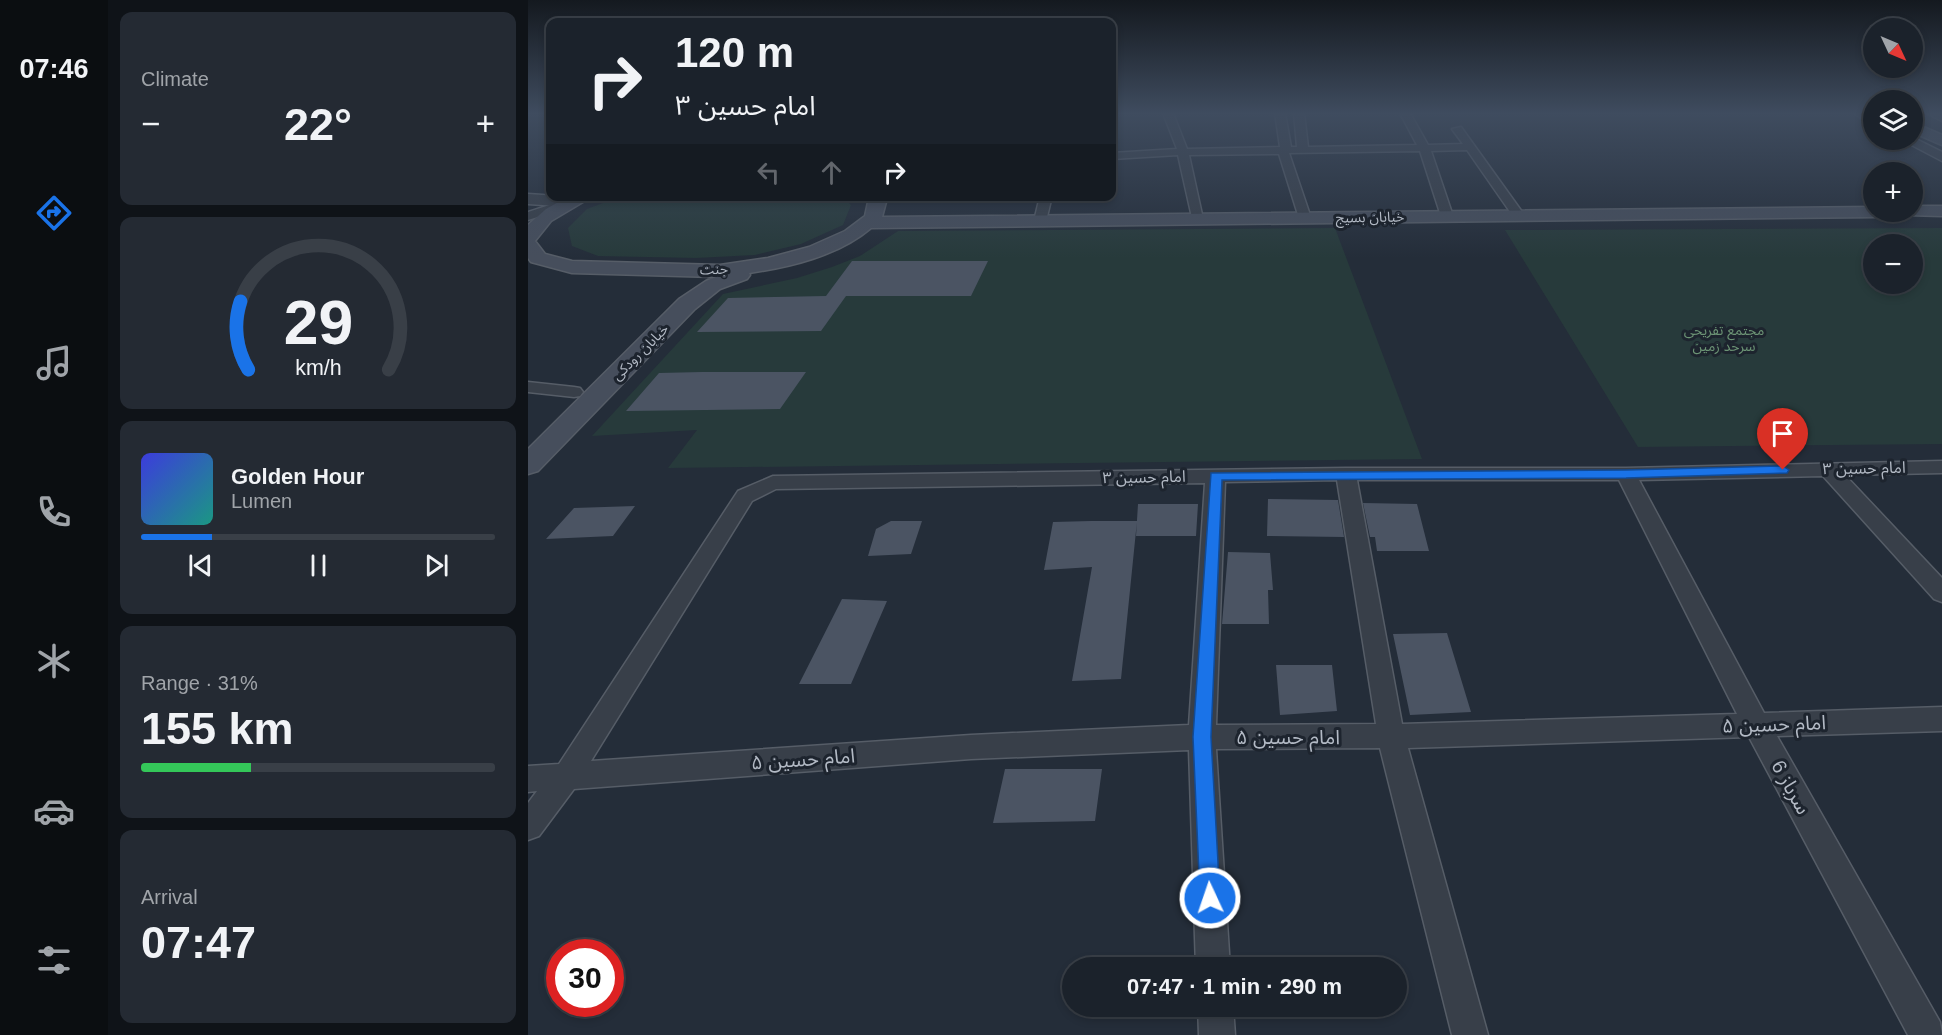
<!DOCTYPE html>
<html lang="en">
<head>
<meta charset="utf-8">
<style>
	:root { --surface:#1b222b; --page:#242a33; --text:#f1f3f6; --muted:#a0a4a9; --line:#393f47; --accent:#1a73e8 }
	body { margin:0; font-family:Arial,"Noto Sans Arabic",sans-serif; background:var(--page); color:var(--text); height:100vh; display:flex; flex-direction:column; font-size:22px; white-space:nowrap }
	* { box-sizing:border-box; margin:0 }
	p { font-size:20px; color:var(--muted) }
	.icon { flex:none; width:33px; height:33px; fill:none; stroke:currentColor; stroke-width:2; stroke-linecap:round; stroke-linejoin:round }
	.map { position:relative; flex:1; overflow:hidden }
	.side { display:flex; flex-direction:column; gap:12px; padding:12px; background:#0f1318; width:420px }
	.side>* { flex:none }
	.top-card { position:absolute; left:18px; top:18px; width:570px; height:183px; border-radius:12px; box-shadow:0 3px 9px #0003,0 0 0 2px var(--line); background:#1b222b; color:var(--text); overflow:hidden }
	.needle { width:39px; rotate:134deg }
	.buttons { position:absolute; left:1335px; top:18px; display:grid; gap:12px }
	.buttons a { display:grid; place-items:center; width:60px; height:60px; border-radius:50%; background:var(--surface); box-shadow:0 3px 9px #0003,0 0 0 2px var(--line); font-size:30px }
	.speed { position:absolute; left:18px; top:939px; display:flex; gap:12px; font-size:30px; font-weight:700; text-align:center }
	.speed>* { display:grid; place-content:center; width:78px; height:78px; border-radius:50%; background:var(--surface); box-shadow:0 3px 9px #0003,0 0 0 2px var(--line); line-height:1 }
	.speed .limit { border:9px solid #d22; background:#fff; color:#111 }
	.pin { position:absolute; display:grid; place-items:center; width:51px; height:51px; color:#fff; margin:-62px -26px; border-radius:50% 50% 50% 0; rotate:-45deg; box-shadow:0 0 6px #0007 }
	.pin .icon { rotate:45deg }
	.me { position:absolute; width:66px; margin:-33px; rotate:357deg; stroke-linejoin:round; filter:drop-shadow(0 0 4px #0008) }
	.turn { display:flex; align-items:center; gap:21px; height:126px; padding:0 30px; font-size:27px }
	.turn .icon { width:78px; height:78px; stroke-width:2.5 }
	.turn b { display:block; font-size:42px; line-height:51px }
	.lanes { display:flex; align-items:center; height:57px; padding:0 30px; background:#0003; justify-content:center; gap:30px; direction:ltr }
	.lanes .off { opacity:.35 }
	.big { font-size:45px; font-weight:700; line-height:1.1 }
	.side .tile { flex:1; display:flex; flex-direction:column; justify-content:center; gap:9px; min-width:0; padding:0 21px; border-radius:12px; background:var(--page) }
	.side .dial { align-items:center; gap:0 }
	.dial svg { height:156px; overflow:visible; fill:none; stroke:var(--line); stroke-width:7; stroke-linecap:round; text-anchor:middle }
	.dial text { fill:var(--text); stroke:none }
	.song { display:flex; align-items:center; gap:18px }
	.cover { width:72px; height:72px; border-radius:9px; background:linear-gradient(135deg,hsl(240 70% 55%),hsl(170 70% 35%)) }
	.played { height:6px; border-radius:3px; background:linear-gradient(90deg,var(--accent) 20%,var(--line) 20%) }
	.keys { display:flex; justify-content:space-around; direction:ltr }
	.heat { display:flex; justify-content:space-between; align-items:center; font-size:33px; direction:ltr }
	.charge { height:9px; border-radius:4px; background:linear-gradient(90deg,#34c759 31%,var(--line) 0) }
	.trip { position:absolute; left:534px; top:957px; width:345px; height:60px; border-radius:30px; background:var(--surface); box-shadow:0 3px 9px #0003,0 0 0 2px var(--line); font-weight:700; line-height:60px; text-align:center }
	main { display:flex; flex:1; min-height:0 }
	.tabs { display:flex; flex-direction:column; width:108px; justify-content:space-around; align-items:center; background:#0b0e11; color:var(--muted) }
	.tabs .icon { width:42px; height:42px }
	.tabs .active { color:var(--accent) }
	.tabs b { font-size:27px; color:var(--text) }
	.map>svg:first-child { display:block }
</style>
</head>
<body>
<main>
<nav class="tabs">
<b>07:46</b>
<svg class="icon active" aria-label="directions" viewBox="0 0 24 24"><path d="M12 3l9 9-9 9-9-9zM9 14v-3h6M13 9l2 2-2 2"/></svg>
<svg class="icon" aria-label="music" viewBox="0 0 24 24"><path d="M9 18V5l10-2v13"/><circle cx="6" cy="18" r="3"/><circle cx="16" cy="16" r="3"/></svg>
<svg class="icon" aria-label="phone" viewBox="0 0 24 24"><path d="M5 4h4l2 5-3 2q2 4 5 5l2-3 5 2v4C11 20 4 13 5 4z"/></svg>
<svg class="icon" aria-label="climate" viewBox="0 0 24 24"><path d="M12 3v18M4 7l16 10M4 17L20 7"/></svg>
<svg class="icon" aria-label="car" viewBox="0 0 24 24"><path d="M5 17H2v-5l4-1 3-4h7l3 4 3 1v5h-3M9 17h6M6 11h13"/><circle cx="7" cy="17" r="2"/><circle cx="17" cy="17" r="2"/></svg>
<svg class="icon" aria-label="filters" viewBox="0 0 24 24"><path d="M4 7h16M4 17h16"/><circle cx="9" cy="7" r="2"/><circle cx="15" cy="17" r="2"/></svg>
</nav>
<section class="side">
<div class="tile"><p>Climate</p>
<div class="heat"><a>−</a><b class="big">22°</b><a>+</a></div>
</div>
<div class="tile dial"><svg viewBox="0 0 100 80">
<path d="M14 69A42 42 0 1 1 86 69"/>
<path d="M14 69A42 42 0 0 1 10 34" stroke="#1a73e8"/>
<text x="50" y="56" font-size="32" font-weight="700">29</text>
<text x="50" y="72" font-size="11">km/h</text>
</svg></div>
<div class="tile">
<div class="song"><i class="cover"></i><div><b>Golden Hour</b><p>Lumen</p></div></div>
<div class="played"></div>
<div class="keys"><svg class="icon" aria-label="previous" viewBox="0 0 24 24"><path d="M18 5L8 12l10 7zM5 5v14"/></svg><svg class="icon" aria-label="pause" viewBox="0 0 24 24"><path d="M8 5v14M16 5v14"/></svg><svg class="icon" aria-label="next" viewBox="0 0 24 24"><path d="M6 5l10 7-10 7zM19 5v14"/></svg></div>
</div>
<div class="tile"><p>Range · 31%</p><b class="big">155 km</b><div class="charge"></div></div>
<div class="tile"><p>Arrival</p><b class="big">07:47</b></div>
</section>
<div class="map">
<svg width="1414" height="1035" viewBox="0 0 1414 1035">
	<rect width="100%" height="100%" fill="#242d39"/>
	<path fill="#273a3b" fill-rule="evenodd" d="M314 196 323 205 315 225 273 244 227 255 168 258 70 256 44 246 40 228 59 209 91 197Z
		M807 228 894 459 140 468 169 430 64 436 195 294 269 278 304 267 332 256 370 231Z
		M1414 228V444L1110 447 977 230ZM1346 244H1384V284H1346Z"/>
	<path fill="#4b5463" d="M324 261H460L443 296H318L293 331 169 332 200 298 298 296Z
		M174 372H278L252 409 98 411 131 373Z
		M740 499 810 500 816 537 739 536Z
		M835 503 889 504 901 551H849L847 537H842Z
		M610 504H670L668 536H608Z
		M107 506 85 536 18 539 46 508Z
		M363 521H394L383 554 340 556 348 529Z
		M563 521H609L593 679 544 681 564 567 516 570 525 522Z
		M700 552 742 553 745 590H740L741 624H694Z
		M314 599 359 601 323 684H271Z
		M919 633 943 712 882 715 865 634Z
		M748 665H804L809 711 752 715Z
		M477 769H574L567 821 465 823Z"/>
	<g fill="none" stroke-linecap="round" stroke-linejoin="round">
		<g stroke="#565d67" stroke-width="3">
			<path id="minor" d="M635 113H645L659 149 752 147 747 113H757L763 147H769L766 113H776L780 147 889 145 872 113H882L900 145 935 144 924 129 933 127 997 216 991 220 987 219 939 150 903 151 925 216 919 220 913 216 892 151 761 153 783 218 777 222 771 218 751 154 661 155 675 219 673 222H665L650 155 584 159V153L649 149Z
				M512 196H524L518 221 512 225 506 221Z
				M37 200 43 204 41 207 0 220V212Z
				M0 382 46 387 52 388 55 392 52 396 46 397 0 392Z
				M1414 461V473L1317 475 1414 578V602L1406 599 1295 476 1111 480 1236 713 1414 707V731L1249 736 1412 1022 1414 1035H1380L1221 737 880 748 960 1035H924L852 748 688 749 702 968H668L661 750 443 759 46 789 11 836 0 840V803L9 791 0 792V766L31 764 210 491 245 476 818 468H1098ZM809 480 848 724 688 725 697 482ZM829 480H1091L1209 714 874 724ZM677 483 661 725 443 735 63 761 224 501 248 489Z
				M670 1006H705L707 1035H671Z"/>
		</g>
		<g stroke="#565d67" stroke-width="3">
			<path id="tertiary" d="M1325 113H1340L1346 116V125Z
				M1398 113H1414V121Z
				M1384 137 1414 152V161L1374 140H1384Z
				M0 194 44 197 52 202 44 207 0 204Z"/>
		</g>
		<g stroke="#565d67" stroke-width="3">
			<path id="secondary" d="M1384 122 1414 135V145L1384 132Z
				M41 196H65L23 221 7 241 17 254 44 261 192 265 240 258 281 247 317 231 337 216 340 202 337 196H354L358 202 354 217 1346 207V212H1356L1353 216 1347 217 343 228C310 256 262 267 221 273L222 275 219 279 192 289 167 309 10 471 0 474V449L151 299 178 281 188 277 44 273 3 262 0 258V225L18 209Z
				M1384 206H1414V216L1378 215 1376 212H1384Z"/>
		</g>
		<use href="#minor" fill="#383f49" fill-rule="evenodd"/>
		<use href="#tertiary" fill="#383f49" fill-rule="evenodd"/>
		<use href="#secondary" fill="#464e5c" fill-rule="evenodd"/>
	</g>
	<linearGradient id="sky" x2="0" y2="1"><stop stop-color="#14191f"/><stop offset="0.44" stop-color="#3f4c5f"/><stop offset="1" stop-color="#3f4c5f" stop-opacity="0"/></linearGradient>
	<rect width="1414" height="258" fill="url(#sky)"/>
	<path fill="#1a73e8" stroke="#114b97" stroke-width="1.5" d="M1255 466 1261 470 1259 473 1098 478 694 480 683 737 692 898 689 906 682 909 675 906 672 898 665 737 683 473 1098 470Z"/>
	<g text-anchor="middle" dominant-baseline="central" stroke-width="6" stroke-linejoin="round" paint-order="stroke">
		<g font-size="14" fill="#b3bac5" stroke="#1d242e">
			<text transform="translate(842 217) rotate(-1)">خیابان بسیج</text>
			<text transform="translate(186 269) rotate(-2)">جنت</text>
			<text transform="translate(112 352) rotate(-45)">خیابان رودکی</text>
		</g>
		<g font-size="14" fill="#6c9475" stroke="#1d242e">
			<text x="1196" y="330">مجتمع تفریحی<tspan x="1196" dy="16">سرحد زمین</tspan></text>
		</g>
		<g font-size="16" fill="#b3bac5" stroke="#1d242e">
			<text transform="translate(1336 468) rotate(-1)">امام حسین ۳</text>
			<text transform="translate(616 477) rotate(-1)">امام حسین ۳</text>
		</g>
		<g font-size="20" fill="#b3bac5" stroke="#1d242e">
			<text transform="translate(1246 724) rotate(-2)">امام حسین ۵</text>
			<text x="760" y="737">امام حسین ۵</text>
			<text transform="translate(275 759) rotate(-4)">امام حسین ۵</text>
			<text transform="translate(1263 787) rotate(61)">سرباز 6</text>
		</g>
	</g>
</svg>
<div class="buttons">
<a><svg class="needle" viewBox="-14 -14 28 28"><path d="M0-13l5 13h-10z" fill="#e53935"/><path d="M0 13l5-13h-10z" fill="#a0a4a9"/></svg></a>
<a><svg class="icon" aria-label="layers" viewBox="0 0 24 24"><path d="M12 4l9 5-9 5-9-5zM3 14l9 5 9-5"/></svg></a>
<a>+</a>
<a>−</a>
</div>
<div class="speed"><div class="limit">30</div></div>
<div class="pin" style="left:1255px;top:470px;background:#d93025"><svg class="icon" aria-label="arrive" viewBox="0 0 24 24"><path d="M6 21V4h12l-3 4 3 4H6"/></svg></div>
<svg class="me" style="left:682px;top:898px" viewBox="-20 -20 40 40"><circle r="17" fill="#1a73e8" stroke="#fff" stroke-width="3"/><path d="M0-11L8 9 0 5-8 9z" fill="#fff"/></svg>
<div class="trip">07:47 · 1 min · 290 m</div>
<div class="top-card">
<div class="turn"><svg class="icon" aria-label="right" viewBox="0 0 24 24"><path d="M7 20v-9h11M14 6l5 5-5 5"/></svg><div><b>120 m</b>امام حسین ۳</div></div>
<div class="lanes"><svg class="icon off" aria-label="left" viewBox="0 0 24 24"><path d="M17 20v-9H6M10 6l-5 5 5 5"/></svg><svg class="icon off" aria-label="ahead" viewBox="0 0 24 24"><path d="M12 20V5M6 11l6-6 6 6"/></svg><svg class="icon" aria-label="right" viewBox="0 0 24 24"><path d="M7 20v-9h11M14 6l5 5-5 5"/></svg></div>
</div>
</div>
</main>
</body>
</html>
